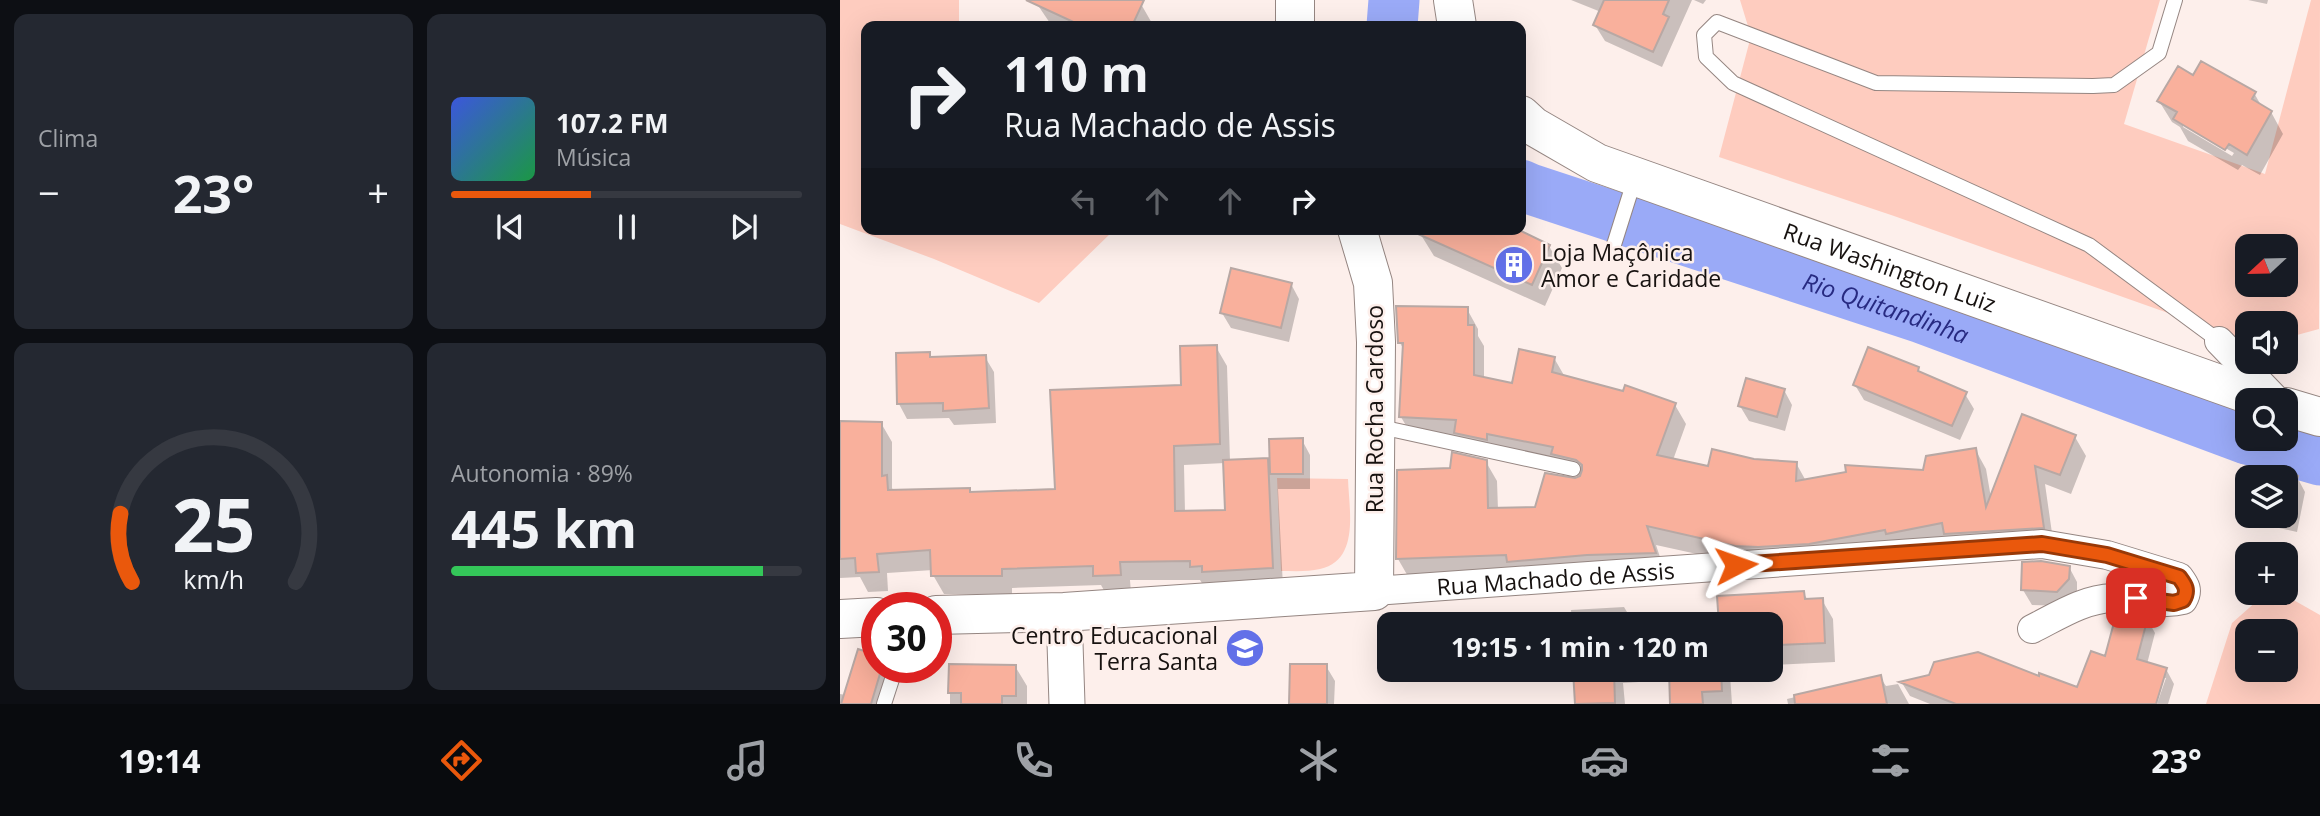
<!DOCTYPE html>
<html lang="pt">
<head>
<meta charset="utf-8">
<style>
	:root { --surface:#171b24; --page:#242831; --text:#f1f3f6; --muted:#9ea1a6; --line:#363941; --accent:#ea580c }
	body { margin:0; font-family:"Open Sans",sans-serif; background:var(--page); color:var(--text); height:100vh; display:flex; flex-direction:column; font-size:26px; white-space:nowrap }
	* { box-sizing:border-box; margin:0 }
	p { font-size:23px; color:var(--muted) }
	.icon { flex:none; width:38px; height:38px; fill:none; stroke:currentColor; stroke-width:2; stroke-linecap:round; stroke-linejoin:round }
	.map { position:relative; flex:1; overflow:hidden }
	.drawer { display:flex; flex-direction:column; gap:14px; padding:14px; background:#0d0f14; width:840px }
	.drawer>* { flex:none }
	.top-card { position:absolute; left:21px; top:21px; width:665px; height:214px; border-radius:14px; box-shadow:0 7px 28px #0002; background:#171b24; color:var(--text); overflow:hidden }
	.needle { width:46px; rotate:248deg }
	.fabs { position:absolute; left:1395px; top:234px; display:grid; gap:14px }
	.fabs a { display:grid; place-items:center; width:63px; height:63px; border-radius:14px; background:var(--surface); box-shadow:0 7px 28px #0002; font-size:35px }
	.speed { position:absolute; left:21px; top:592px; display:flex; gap:14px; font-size:35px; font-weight:700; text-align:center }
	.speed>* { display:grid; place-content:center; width:91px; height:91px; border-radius:50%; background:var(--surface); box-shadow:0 7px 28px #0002; line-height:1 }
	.speed .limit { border:10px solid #d22; background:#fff; color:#111 }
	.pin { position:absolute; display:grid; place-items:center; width:60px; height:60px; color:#fff; margin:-30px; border-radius:14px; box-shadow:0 4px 10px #0006 }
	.me { position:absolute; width:77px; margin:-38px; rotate:86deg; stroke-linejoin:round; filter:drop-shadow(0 0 5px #0008) }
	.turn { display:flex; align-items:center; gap:24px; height:147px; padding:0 28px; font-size:32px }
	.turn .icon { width:91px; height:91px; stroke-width:2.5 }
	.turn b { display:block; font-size:49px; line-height:60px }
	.lanes { display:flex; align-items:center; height:66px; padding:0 28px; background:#0003; justify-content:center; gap:35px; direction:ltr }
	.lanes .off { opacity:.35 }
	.big { font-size:52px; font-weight:700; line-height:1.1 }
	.drawer .widget { flex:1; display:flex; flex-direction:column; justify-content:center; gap:10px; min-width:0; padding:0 24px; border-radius:14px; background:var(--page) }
	.drawer .dial { align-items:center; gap:0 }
	.dial svg { height:182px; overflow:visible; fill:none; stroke:var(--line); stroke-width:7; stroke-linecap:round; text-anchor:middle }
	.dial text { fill:var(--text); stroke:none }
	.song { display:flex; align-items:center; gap:21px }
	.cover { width:84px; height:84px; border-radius:10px; background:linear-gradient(135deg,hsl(230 70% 55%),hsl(140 70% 35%)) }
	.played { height:7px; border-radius:4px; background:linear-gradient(90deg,var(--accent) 40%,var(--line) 40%) }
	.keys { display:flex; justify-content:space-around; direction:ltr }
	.heat { display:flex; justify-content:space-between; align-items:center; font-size:38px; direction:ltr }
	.charge { height:10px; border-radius:5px; background:linear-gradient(90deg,#34c759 89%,var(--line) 0) }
	.drawer .tiles { flex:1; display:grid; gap:14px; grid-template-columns:repeat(2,1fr) }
	.trip { position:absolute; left:537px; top:612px; width:406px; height:70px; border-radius:14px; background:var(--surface); box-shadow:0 7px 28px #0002; font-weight:700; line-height:70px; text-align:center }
	.menu { display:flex; height:112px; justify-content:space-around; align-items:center; background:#090b0e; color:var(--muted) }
	.menu .icon { width:49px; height:49px }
	.menu .active { color:var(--accent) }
	.menu b { font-size:32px; color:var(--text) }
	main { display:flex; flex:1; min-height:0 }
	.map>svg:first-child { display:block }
</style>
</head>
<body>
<main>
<section class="drawer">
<div class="tiles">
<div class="widget"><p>Clima</p>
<div class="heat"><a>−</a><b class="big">23°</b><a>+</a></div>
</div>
<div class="widget">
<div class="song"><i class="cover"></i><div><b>107.2 FM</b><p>Música</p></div></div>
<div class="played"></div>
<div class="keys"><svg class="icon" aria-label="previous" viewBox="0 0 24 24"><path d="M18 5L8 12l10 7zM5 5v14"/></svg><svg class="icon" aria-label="pause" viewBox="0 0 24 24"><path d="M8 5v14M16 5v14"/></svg><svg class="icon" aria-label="next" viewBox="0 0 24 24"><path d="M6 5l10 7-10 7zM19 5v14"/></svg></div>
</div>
<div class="widget dial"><svg viewBox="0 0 100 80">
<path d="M14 69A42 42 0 1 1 86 69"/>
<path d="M14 69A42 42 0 0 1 9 39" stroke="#ea580c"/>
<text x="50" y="56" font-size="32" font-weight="700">25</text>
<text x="50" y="72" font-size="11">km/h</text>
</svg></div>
<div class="widget"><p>Autonomia · 89%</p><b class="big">445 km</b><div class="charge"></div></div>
</div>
</section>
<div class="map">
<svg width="1480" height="704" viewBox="0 0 1480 704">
	<rect width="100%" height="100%" fill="#fdefeb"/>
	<path fill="#feccbf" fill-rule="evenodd" d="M0 0H119V26H26V229H270L272 232 199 303 94 259 0 224Z
		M900 0H1320L1284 124 1425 174 1471 0H1480L1479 329 1446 338V324H1407V341L1054 216 879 157 911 36ZM1407 247H1446V285H1407Z
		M437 478 508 479C509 510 520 560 480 569 468 572 453 571 441 571Z
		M1426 593H1441L1480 615V704H1366L1392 623ZM1407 632H1446V670H1407Z"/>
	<path fill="#0003" fill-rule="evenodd" d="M199 0H292L301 4 313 25 212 26 197 4Z
		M731 0H852L822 67 765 41 755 25 761 12Z
		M854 0H866L863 4Z
		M1408 0H1428L1427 4Z
		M1354 77 1414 93 1422 107 1431 112 1443 134 1420 175 1402 165 1398 170 1348 141 1340 127 1332 122 1319 101ZM1343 123 1394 153 1392 156 1343 127Z
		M581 235 709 246 722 268 705 306 594 256Z
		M451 284 459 299 449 342 391 328 382 313Z
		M627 309 638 329V336L644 346V379L674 385 714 358 725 377 835 405 846 424 833 460 870 468 914 460 956 463 966 481 1085 472 1135 449 1146 469 1151 498 1235 437 1246 456 1231 494 1205 484 1214 547 907 565 816 545 825 572 569 578 558 559 611 469 646 462 657 481 658 510 696 508 740 477 572 436 561 417 564 350 560 343Z
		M376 347 387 366 390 461 427 460 431 467 462 440 470 455V489H438L443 587 363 585 360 580H290L291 593 266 594 261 585 172 588V595L104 594 93 575V570L47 573 48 591 28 592 20 577 0 578V473L41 423 52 442V488L54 492 129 489 131 493 216 491 342 387ZM385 463 387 511 345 513 344 465Z
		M89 354 92 359 145 357 154 372 156 423 114 425 109 418 67 419 59 404Z
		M1078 369 1081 374 1125 394 1134 409 1120 440 1024 400 1015 385Z
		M944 390 952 405 945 431 909 421 900 406Z
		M1457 477 1465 492 1457 532 1430 526 1425 516H1446V478Z
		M1229 567 1237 582V595L1226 606 1192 605 1183 590Z
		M963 593 968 600H982L993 619 995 662 931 665V625H732L731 610 784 607 790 617 880 615Z
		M1307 619 1315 633 1307 664 1326 669 1334 684 1328 704H1317L1326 678H1322L1314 704H1090L1070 696 1062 683 1200 678 1238 690Z
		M110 666H175L187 686V704H110Z
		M486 666 495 681 494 704H451Z
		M37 667H48L54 678 46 704H0V694L6 695Z
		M735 670H919L917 675H890L892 704H831V680L783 683 785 704H736Z
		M1040 677 1046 686 1058 684 1069 704H948L947 699Z"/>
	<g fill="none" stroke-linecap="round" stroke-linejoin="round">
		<g stroke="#9aaaf7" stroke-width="51">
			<path d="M552 26 554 0"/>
			<path id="s1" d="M681 185 690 189 1082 318 1407 439"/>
			<path d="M1408 439 1480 460"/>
		</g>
	</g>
	<path fill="#f9b09c" stroke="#b8a8a4" stroke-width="2" d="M186 0H304L292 26H242Z
		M764 0H829L823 14 829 17 813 52 753 25Z
		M1361 61 1416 92 1412 99 1432 111 1407 155 1389 144 1385 150 1333 119 1337 112 1317 101 1338 66 1353 75Z
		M567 229H677L710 245 692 285Z
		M391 268 452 283 441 328 380 313Z
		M556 306 628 307V325H634V375L672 383 679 349 715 357 712 372 783 391 785 385 836 403 817 455 868 466 872 449 914 459 957 462 956 481 1006 472 1005 465 1083 470 1086 456 1136 448 1146 507 1182 414 1236 435 1220 475 1195 466 1204 528 1104 534 1102 523 1046 534 1045 530 969 544 918 547 895 546 807 526 816 553 747 555 667 562 666 555 556 559 557 470 610 468 612 452 647 460 648 508 695 507 705 473 735 478 740 476 742 470V465L736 460 711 454 713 447 647 434V440L614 433 616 420 559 417 563 343H558Z
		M377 345 380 444 334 446 335 511 385 510 383 460 428 458 433 568 362 572V566L350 567V561L280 562 281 575 253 576V566L162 569V576H91L90 550 37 554 39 572 16 573 15 558 0 559V421L42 422V476L47 475 48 490 130 488V492L215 489 210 390 341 385 340 346Z
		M1028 347 1079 367 1078 371 1127 392 1112 426 1013 385Z
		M90 352V357L146 355 149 408 103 411V403L57 404 56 353Z
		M906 378 945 389 937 417 898 406Z
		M463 438V474H430L429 439Z
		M1429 469 1458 476 1449 517 1443 516H1446V478H1427Z
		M1201 561 1230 566 1229 579 1217 592 1181 590 1182 562Z
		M964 591 965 599 983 598 985 643 935 645 934 625H879L877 596Z
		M1276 615 1308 617 1297 659 1327 668 1316 704H1116L1059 682 1089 675 1094 662 1138 652 1199 676V673L1237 687 1251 651 1265 656Z
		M18 649 37 655V667H42L31 704H1Z
		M109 664 176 665V696H162V704H121V693H108Z
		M450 664H487V704H449Z
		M733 670H774L775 703 735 704Z
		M829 670H881L882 691 862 692 863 704H830Z
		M1041 675 1047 704H955L954 695Z"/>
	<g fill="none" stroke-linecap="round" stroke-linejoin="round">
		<g stroke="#958682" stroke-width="16">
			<path id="service" d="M1335 0 1319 53 1274 85 1253 86 1036 83 877 22 864 35 866 57 893 83 1249 245 1379 341
				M772 251 795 178
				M536 426 733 469
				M44 704 56 667"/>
		</g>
		<g stroke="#958682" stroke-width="30">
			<g id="minor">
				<path d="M1379 341 1437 401"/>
				<path id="s2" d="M534 591 1202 544 1267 555 1339 577C1345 585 1349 590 1343 600 1321 606 1296 596 1273 598 1243 599 1218 616 1192 629"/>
			</g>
		</g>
		<g stroke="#958682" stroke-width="37">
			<path id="tertiary" d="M224 612 227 704"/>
		</g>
		<g stroke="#958682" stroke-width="40">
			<g id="secondary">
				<path d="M613 0 617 26"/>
				<path d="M455 26V0"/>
				<path id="s3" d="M681 115 693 126 757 163 1427 401"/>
				<path d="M1446 407 1480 417"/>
				<path d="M96 615 224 612 534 591 536 342 533 283 517 229"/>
				<path d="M0 619 37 617"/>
			</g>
		</g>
		<use href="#service" stroke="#fff" stroke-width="14"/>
		<use href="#minor" stroke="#fff" stroke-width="28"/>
		<use href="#tertiary" stroke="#fff" stroke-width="35"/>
		<use href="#secondary" stroke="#fff" stroke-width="38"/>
	</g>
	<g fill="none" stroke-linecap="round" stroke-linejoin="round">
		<g stroke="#983908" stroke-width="18">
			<path id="route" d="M896 565 1202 544 1267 555 1339 577C1345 585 1349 590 1343 600L1334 603 1296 598"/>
		</g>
		<use href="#route" stroke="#ea580c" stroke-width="12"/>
	</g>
	<defs>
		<g id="building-disc" transform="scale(2.0125)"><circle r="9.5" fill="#6270e8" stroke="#fdefeb"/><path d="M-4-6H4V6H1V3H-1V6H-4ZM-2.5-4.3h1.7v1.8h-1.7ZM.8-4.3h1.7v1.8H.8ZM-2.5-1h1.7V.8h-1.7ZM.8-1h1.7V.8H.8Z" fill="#fff"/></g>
		<g id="school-disc" transform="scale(2.0125)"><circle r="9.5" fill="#6270e8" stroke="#fdefeb"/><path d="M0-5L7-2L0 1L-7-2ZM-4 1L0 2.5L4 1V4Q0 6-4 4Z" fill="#fff"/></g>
	</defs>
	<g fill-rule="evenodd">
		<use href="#building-disc" x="674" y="265"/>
		<use href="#school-disc" x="405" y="648"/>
	</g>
	<g text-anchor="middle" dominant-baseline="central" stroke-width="5" stroke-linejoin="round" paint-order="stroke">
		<g font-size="23" fill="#171210" stroke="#fdefeb" text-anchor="start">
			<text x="701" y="252">Loja Maçônica<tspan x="701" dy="26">Amor e Caridade</tspan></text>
			<text x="378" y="635" text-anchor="end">Centro Educacional<tspan x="378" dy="26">Terra Santa</tspan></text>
		</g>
		<g font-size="23" fill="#171210" stroke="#fdefeb">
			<text stroke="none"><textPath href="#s3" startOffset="401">Rua Washington Luiz</textPath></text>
			<text transform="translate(534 409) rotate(-90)">Rua Rocha Cardoso</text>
			<text stroke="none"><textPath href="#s2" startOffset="182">Rua Machado de Assis</textPath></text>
		</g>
		<g font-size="24" font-style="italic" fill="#272a81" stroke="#fdefeb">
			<text stroke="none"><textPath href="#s1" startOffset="385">Rio Quitandinha</textPath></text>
		</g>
	</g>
</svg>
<div class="fabs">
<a><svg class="needle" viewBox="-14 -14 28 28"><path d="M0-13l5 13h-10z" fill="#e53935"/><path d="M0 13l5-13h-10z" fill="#9ea1a6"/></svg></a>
<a><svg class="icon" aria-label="sound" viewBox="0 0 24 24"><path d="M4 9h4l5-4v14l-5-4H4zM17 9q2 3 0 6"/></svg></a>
<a><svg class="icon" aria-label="search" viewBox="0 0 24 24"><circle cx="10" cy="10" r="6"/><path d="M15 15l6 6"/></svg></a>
<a><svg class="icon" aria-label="layers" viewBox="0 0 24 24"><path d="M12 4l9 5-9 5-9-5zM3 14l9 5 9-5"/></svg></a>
<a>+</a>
<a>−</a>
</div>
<div class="speed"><div class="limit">30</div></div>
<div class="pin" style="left:1296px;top:598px;background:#d93025"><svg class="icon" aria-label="arrive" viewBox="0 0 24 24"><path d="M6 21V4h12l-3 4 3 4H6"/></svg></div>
<svg class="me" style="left:896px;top:565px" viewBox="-20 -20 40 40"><path d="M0-17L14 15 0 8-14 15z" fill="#ea580c" stroke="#fff" stroke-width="4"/></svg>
<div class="trip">19:15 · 1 min · 120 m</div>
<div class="top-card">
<div class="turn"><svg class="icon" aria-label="right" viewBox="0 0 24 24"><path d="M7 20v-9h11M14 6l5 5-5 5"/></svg><div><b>110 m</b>Rua Machado de Assis</div></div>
<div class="lanes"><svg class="icon off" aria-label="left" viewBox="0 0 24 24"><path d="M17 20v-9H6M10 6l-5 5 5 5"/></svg><svg class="icon off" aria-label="ahead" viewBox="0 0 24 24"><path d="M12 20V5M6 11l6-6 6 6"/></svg><svg class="icon off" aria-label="ahead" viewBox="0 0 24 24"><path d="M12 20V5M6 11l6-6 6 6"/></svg><svg class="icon" aria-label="right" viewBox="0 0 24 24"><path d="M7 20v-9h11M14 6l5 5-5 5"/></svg></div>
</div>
</div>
</main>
<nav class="menu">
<b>19:14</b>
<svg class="icon active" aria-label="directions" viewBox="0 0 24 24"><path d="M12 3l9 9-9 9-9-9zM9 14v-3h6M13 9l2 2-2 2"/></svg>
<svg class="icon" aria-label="music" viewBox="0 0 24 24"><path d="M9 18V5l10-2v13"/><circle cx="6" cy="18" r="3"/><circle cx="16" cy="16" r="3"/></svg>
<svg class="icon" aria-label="phone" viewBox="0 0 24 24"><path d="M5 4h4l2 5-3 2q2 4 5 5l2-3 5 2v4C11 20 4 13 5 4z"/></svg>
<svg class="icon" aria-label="climate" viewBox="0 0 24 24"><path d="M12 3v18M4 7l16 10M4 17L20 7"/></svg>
<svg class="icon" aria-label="car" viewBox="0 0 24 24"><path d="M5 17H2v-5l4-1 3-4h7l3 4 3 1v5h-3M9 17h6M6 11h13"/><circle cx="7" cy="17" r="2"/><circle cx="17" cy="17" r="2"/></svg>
<svg class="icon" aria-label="filters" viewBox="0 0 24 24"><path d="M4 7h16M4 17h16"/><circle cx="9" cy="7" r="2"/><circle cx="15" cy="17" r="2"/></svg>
<b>23°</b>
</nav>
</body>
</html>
